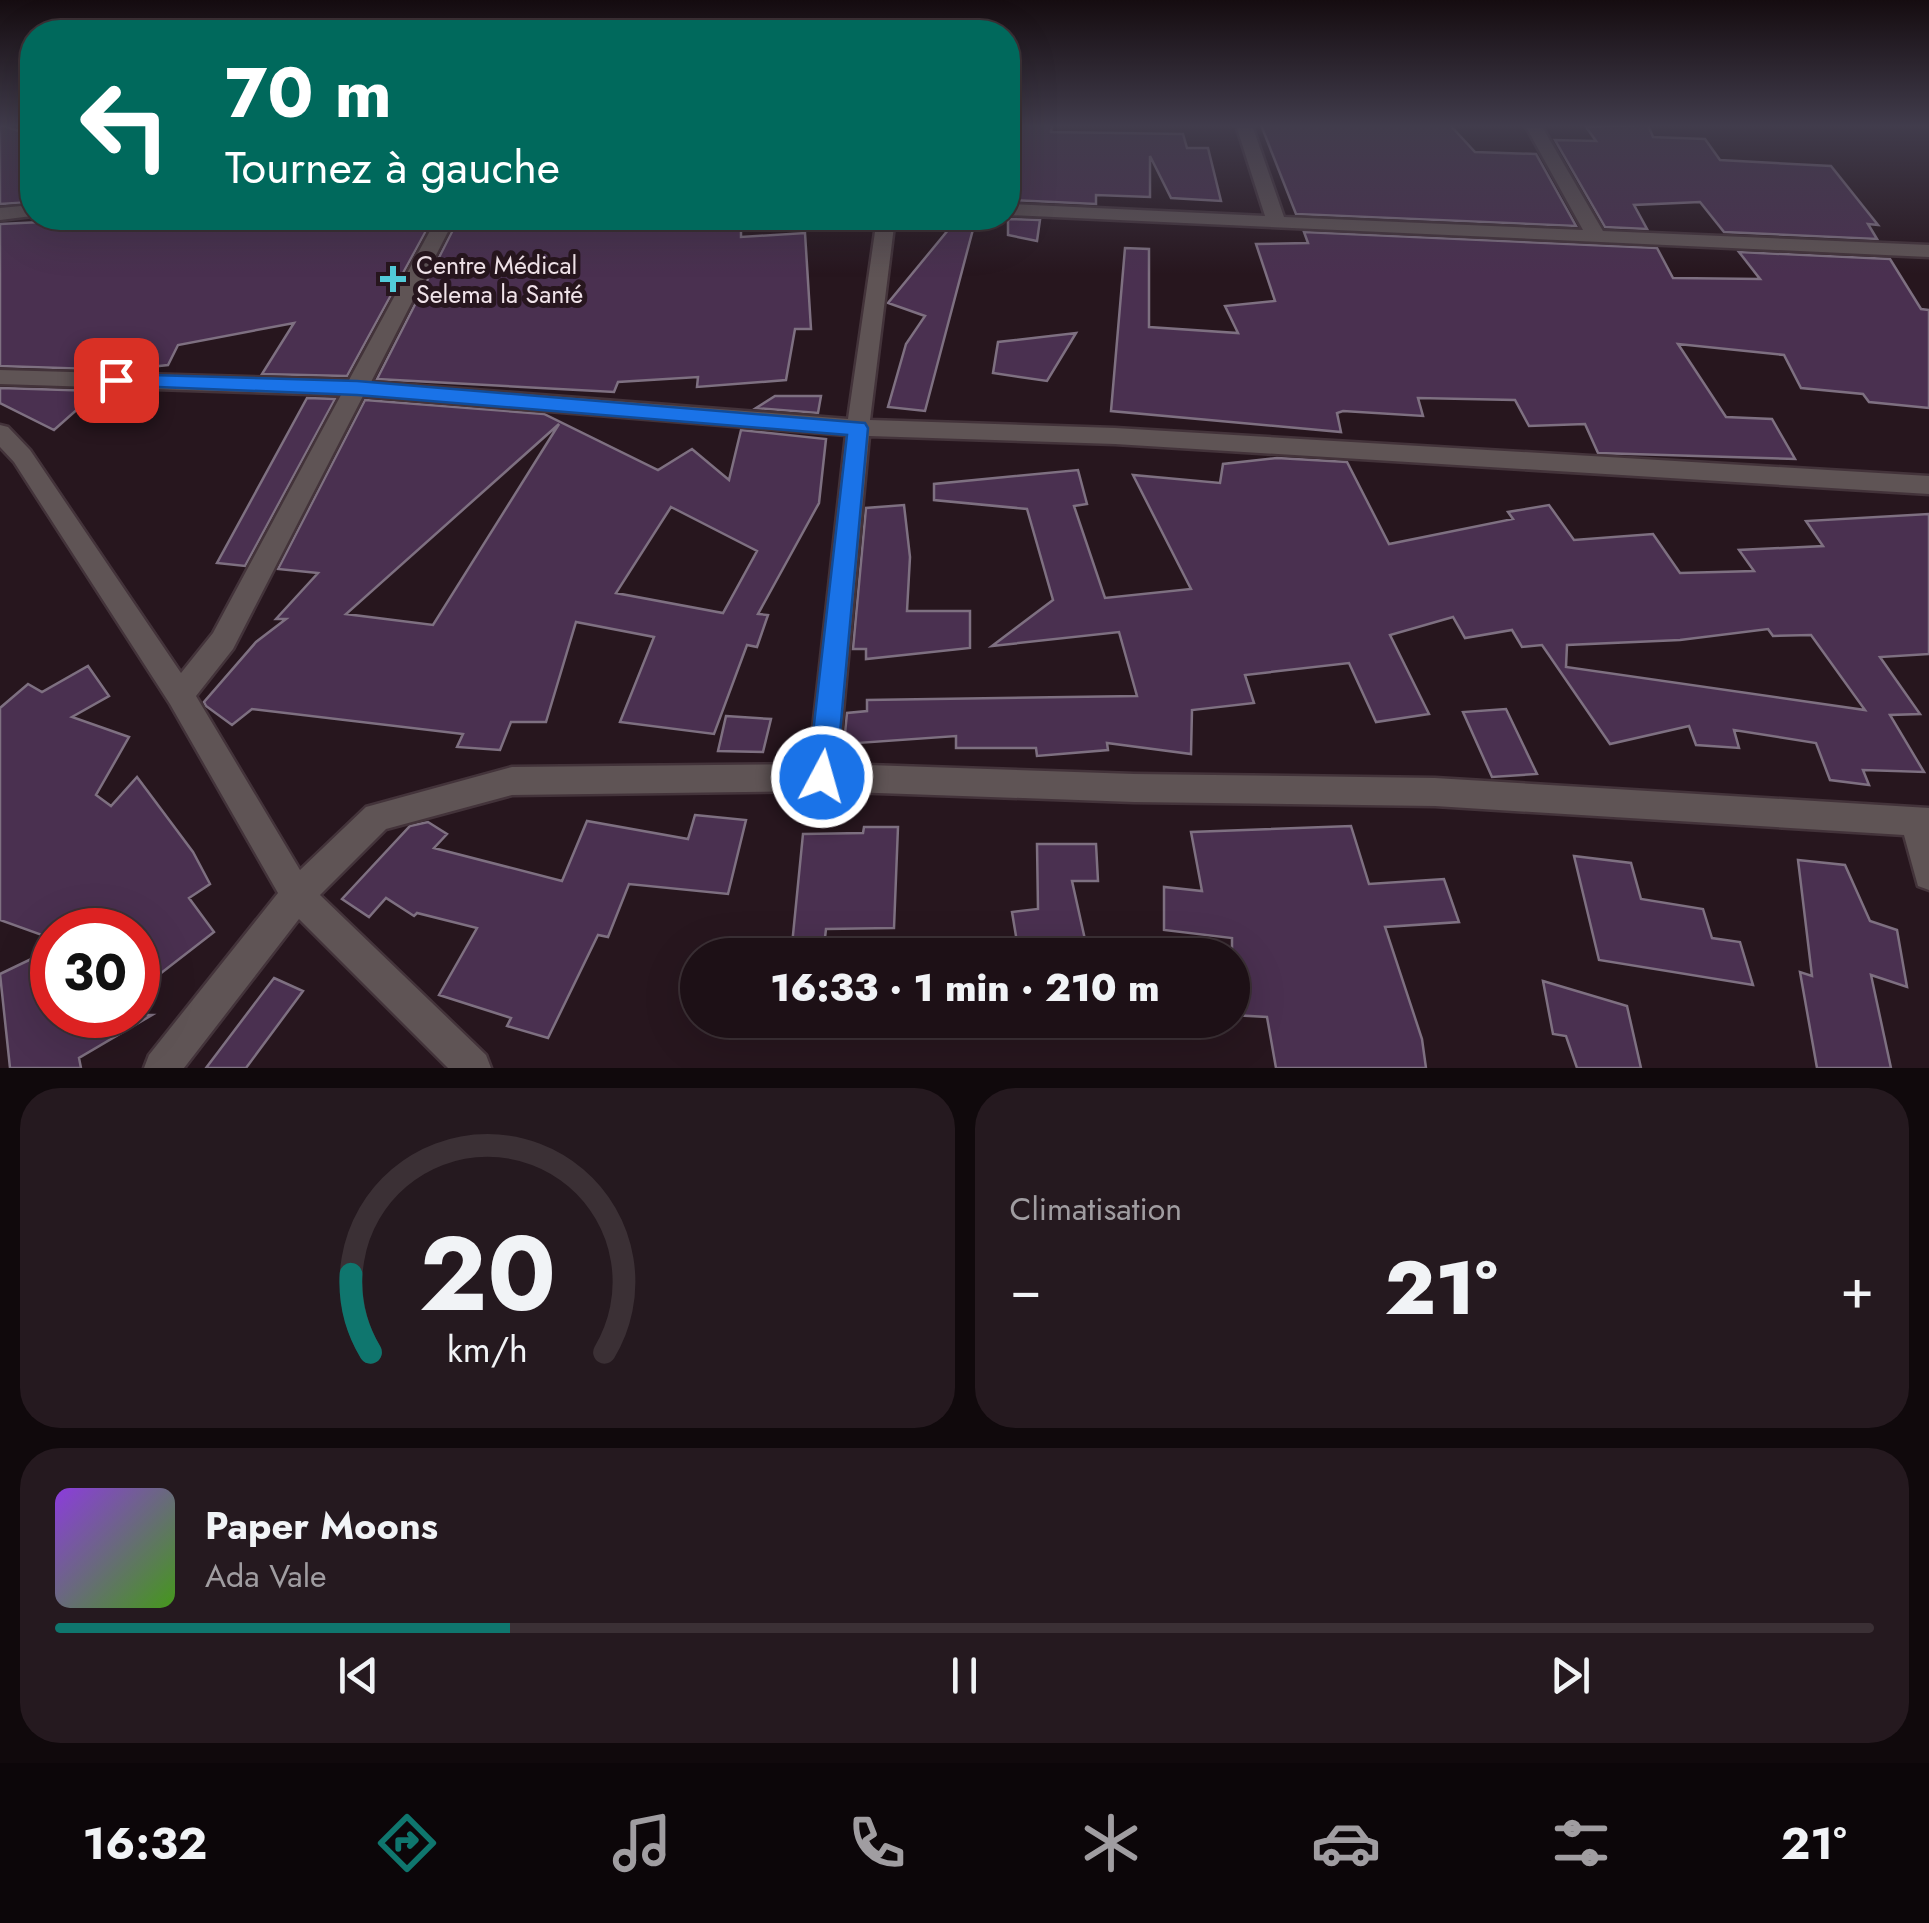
<!DOCTYPE html>
<html lang="fr">
<head>
<meta charset="utf-8">
<style>
	:root { --surface:#1d1016; --page:#25191f; --text:#f1f3f6; --muted:#a09da1; --line:#3b3035; --accent:#0f766e }
	body { margin:0; font-family:Jost,sans-serif; background:var(--page); color:var(--text); height:100vh; display:flex; flex-direction:column; font-size:38px; white-space:nowrap }
	* { box-sizing:border-box; margin:0 }
	p { font-size:32px; color:var(--muted) }
	.icon { flex:none; width:55px; height:55px; fill:none; stroke:currentColor; stroke-width:2; stroke-linecap:round; stroke-linejoin:round }
	.map { position:relative; height:1068px; overflow:hidden }
	.sheet { display:flex; flex-direction:column; gap:20px; padding:20px; background:#10090c; flex:1 }
	.sheet>* { flex:none }
	.hud { position:absolute; left:20px; top:20px; width:1000px; height:210px; border-radius:40px; box-shadow:0 10px 40px #0002,0 0 0 2px var(--line); background:#00695c; color:#fff; overflow:hidden }
	.speed { position:absolute; left:30px; top:908px; display:flex; gap:20px; font-size:50px; font-weight:700; text-align:center }
	.speed>* { display:grid; place-content:center; width:130px; height:130px; border-radius:50%; background:var(--surface); box-shadow:0 10px 40px #0002,0 0 0 2px var(--line); line-height:1 }
	.speed .limit { border:15px solid #d22; background:#fff; color:#111 }
	.pin { position:absolute; display:grid; place-items:center; width:85px; height:85px; color:#fff; margin:-42px; border-radius:20px; box-shadow:0 5px 15px #0006 }
	.me { position:absolute; width:110px; margin:-55px; rotate:6deg; stroke-linejoin:round; filter:drop-shadow(0 0 8px #0008) }
	.turn { display:flex; align-items:center; gap:35px; height:210px; padding:0 40px; font-size:45px }
	.turn .icon { width:130px; height:130px; stroke-width:2.5 }
	.turn b { display:block; font-size:70px; line-height:85px }
	.big { font-size:75px; font-weight:800; line-height:1.1 }
	.sheet .tile { flex:1; display:flex; flex-direction:column; justify-content:center; gap:15px; min-width:0; padding:0 35px; border-radius:40px; background:var(--page) }
	.sheet .dial { align-items:center; gap:0 }
	.dial svg { height:260px; overflow:visible; fill:none; stroke:var(--line); stroke-width:7; stroke-linecap:round; text-anchor:middle }
	.dial text { fill:var(--text); stroke:none }
	.song { display:flex; align-items:center; gap:30px }
	.cover { width:120px; height:120px; border-radius:15px; background:linear-gradient(135deg,hsl(270 70% 55%),hsl(100 70% 35%)) }
	.played { height:10px; border-radius:5px; background:linear-gradient(90deg,var(--accent) 25%,var(--line) 25%) }
	.keys { display:flex; justify-content:space-around; direction:ltr }
	.heat { display:flex; justify-content:space-between; align-items:center; font-size:55px; direction:ltr }
	.sheet .tiles { flex:1; display:grid; gap:20px; grid-template-columns:1fr 1fr }
	.tile:last-child { grid-column:span 2 }
	.trip { position:absolute; left:680px; top:938px; width:570px; height:100px; border-radius:50px; background:var(--surface); box-shadow:0 10px 40px #0002,0 0 0 2px var(--line); font-weight:800; line-height:100px; text-align:center }
	.menu { display:flex; height:160px; justify-content:space-around; align-items:center; background:#0c0609; color:var(--muted) }
	.menu .icon { width:70px; height:70px }
	.menu .current { color:var(--accent) }
	.menu b { font-size:45px; color:var(--text) }
	.map>svg:first-child { display:block }
</style>
</head>
<body>
<div class="map">
<svg width="1929" height="1068" viewBox="0 0 1929 1068">
	<rect width="100%" height="100%" fill="#27161e"/>
	<path fill="#4a3050" stroke="#7e7081" stroke-width="2.5" fill-rule="evenodd" d="M0 125 32 135V202L0 204Z
		M1008 125H1052L1051 132 1183 134 1187 148H1208L1221 201 1171 198 1150 156V197L1096 195V204L1008 200Z
		M1261 125H1450L1475 152 1536 154 1576 226 1296 214Z
		M1648 125 1653 137 1705 139 1720 160 1831 166 1878 225 1868 224 1877 239 1724 232 1700 202 1634 205 1647 229 1605 227 1555 140 1596 141 1586 127Z
		M124 218 125 222 179 218H433L347 376 262 374 294 323 178 345 168 365 122 370 0 366V224Z
		M459 218H578L601 224 604 218H681L680 230 741 227V237L805 233 811 329H795L786 380 697 387 698 377 618 382 614 392 377 379Z
		M958 218H976L925 411 888 407 906 344 925 316 888 303Z
		M1008 219 1040 220 1037 241 1008 235Z
		M1304 232 1657 248 1673 278 1760 279 1739 252 1890 259 1921 309 1929 310V408L1869 402 1863 394 1801 388 1784 355 1678 344 1726 417 1772 419 1795 459 1598 453 1585 424 1529 426 1515 400 1418 398 1423 416 1343 411 1337 413 1341 432 1111 411 1125 248 1149 249V327L1238 333 1225 306 1275 301 1256 244 1308 243Z
		M1076 333 1047 381 993 373 998 342Z
		M0 388 98 391 54 430 0 403Z
		M775 396H821L818 413 756 408Z
		M307 398 335 399 245 566 217 563Z
		M365 400 544 414 658 470 692 449 729 480 741 430 826 439 819 503 758 614 768 615 757 647 747 645 714 734 620 722 654 637 576 622 546 722H511L500 750 457 747 463 734 252 709 232 725 206 706 204 702 256 642 286 619H276L318 573 278 569ZM559 424 433 625 346 614ZM671 507 757 551 723 613 616 593Z
		M1277 458 1347 462 1389 544 1513 519 1508 512 1549 505 1574 540 1653 534 1680 573 1754 571 1739 550 1823 546 1806 521 1929 514V654L1880 657 1920 714 1890 715 1924 772 1863 770 1869 785 1830 780 1816 743 1734 730 1739 748 1696 745 1689 726 1610 744 1542 645 1522 647 1512 630 1465 638 1453 617 1390 635 1429 714 1376 722 1349 663 1245 675 1254 703 1192 710 1191 754 1107 743 1108 750 1037 756 1036 748H956V736L844 744 847 713 867 711V700L1137 696 1119 632 992 646 1053 600 1027 509 934 500V484L1078 470 1087 504 1074 506 1105 598 1191 589 1133 475 1220 483 1223 464ZM1768 629 1773 636 1811 635 1865 710 1566 667 1567 645 1680 640Z
		M904 505 910 557 907 611H970V648L866 659V649H853L866 508Z
		M88 666 109 696 72 717 129 737 96 795 111 806 137 777 193 852 210 884 189 898 214 932 138 991V930H49L50 938 0 920V708L28 684 42 692Z
		M1506 709 1537 774 1492 777 1463 712Z
		M726 716 771 719 763 752 718 751Z
		M695 815 746 820 728 894 629 884 608 937 598 935 548 1038 507 1026 511 1018 439 995 477 928 417 913 414 916 386 898 369 917 342 899 410 826 428 822 447 834 434 848 562 881 587 821 688 839Z
		M1351 826 1369 884 1444 879 1459 922 1385 927 1422 1039 1426 1068H1276L1267 1017 1232 1015V938L1164 930V887L1202 891 1191 832Z
		M864 827H898L894 928 826 929 823 955H791L803 834 863 833Z
		M1037 844H1096L1098 881H1072L1086 944 1019 954 1012 912 1038 909Z
		M1574 856 1631 863 1641 899 1703 909 1712 938 1740 942 1753 985 1599 960Z
		M1798 860 1845 865 1870 921 1897 930 1907 987 1871 975 1891 1068H1817L1800 972 1812 976Z
		M52 949V1015H152L79 1058 81 1068H10L0 974Z
		M274 978 303 991 246 1068H206Z
		M1543 981 1627 1006 1641 1068H1577L1566 1036 1553 1034Z"/>
	<g fill="none" stroke-linecap="round" stroke-linejoin="round">
		<g stroke="#43333a" stroke-width="5">
			<path id="minor" d="M1236 125H1252L1284 217 1583 230 1525 125H1541L1603 231 1929 245V257L1008 215V204L1265 216Z
				M32 205V216L0 220V208Z
				M437 218H455L371 382 848 419 877 218H895L870 420 1115 428 1929 476V494L1115 444 869 436 838 764 1134 774 1435 778 1929 808V890L1918 886 1904 835 1435 806 1134 802 822 791 512 795 386 829 320 895 486 1055 491 1068H448L299 919 184 1068H144L149 1055 278 893 170 704 14 462 0 447V425L8 427 30 450 181 673 213 633 341 395 0 384V370L349 380ZM363 396 846 435 809 764 512 767 366 807 300 870 196 696 233 649Z"/>
		</g>
		<use href="#minor" fill="#5f5455" fill-rule="evenodd"/>
	</g>
	<linearGradient id="sky" x2="0" y2="1"><stop stop-color="#150c10"/><stop offset="0.46" stop-color="#413c4c"/><stop offset="1" stop-color="#413c4c" stop-opacity="0"/></linearGradient>
	<rect width="1929" height="274" fill="url(#sky)"/>
	<path fill="#1a73e8" stroke="#114b97" stroke-width="2.5" d="M116 374 357 381 865 423 868 428 836 777 832 786 822 790 812 786 808 777 847 435 357 395 109 385 106 380Z"/>
	<path fill="#52cbd9" stroke="#27161e" stroke-width="4" d="M388 264h10v10h10v10h-10v10h-10v-10h-10v-10h10z"/>
	<g text-anchor="middle" dominant-baseline="central" stroke-width="10" stroke-linejoin="round" paint-order="stroke">
		<g font-size="25" fill="#f0e3e9" stroke="#27161e" text-anchor="start">
			<text x="416" y="265">Centre Médical<tspan x="416" dy="29">Selema la Santé</tspan></text>
		</g>
	</g>
</svg>
<div class="speed"><div class="limit">30</div></div>
<div class="pin" style="left:116px;top:380px;background:#d93025"><svg class="icon" aria-label="arrive" viewBox="0 0 24 24"><path d="M6 21V4h12l-3 4 3 4H6"/></svg></div>
<svg class="me" style="left:822px;top:777px" viewBox="-20 -20 40 40"><circle r="17" fill="#1a73e8" stroke="#fff" stroke-width="3"/><path d="M0-11L8 9 0 5-8 9z" fill="#fff"/></svg>
<div class="trip">16:33 · 1 min · 210 m</div>
<div class="hud">
<div class="turn"><svg class="icon" aria-label="left" viewBox="0 0 24 24"><path d="M17 20v-9H6M10 6l-5 5 5 5"/></svg><div><b>70 m</b>Tournez à gauche</div></div>
</div>
</div>
<section class="sheet">
<div class="tiles">
<div class="tile dial"><svg viewBox="0 0 100 80">
<path d="M14 69A42 42 0 1 1 86 69"/>
<path d="M14 69A42 42 0 0 1 8 45" stroke="#0f766e"/>
<text x="50" y="56" font-size="32" font-weight="700">20</text>
<text x="50" y="72" font-size="11">km/h</text>
</svg></div>
<div class="tile"><p>Climatisation</p>
<div class="heat"><a>−</a><b class="big">21°</b><a>+</a></div>
</div>
<div class="tile">
<div class="song"><i class="cover"></i><div><b>Paper Moons</b><p>Ada Vale</p></div></div>
<div class="played"></div>
<div class="keys"><svg class="icon" aria-label="previous" viewBox="0 0 24 24"><path d="M18 5L8 12l10 7zM5 5v14"/></svg><svg class="icon" aria-label="pause" viewBox="0 0 24 24"><path d="M8 5v14M16 5v14"/></svg><svg class="icon" aria-label="next" viewBox="0 0 24 24"><path d="M6 5l10 7-10 7zM19 5v14"/></svg></div>
</div>
</div>
</section>
<nav class="menu">
<b>16:32</b>
<svg class="icon current" aria-label="directions" viewBox="0 0 24 24"><path d="M12 3l9 9-9 9-9-9zM9 14v-3h6M13 9l2 2-2 2"/></svg>
<svg class="icon" aria-label="music" viewBox="0 0 24 24"><path d="M9 18V5l10-2v13"/><circle cx="6" cy="18" r="3"/><circle cx="16" cy="16" r="3"/></svg>
<svg class="icon" aria-label="phone" viewBox="0 0 24 24"><path d="M5 4h4l2 5-3 2q2 4 5 5l2-3 5 2v4C11 20 4 13 5 4z"/></svg>
<svg class="icon" aria-label="climate" viewBox="0 0 24 24"><path d="M12 3v18M4 7l16 10M4 17L20 7"/></svg>
<svg class="icon" aria-label="car" viewBox="0 0 24 24"><path d="M5 17H2v-5l4-1 3-4h7l3 4 3 1v5h-3M9 17h6M6 11h13"/><circle cx="7" cy="17" r="2"/><circle cx="17" cy="17" r="2"/></svg>
<svg class="icon" aria-label="filters" viewBox="0 0 24 24"><path d="M4 7h16M4 17h16"/><circle cx="9" cy="7" r="2"/><circle cx="15" cy="17" r="2"/></svg>
<b>21°</b>
</nav>
</body>
</html>
